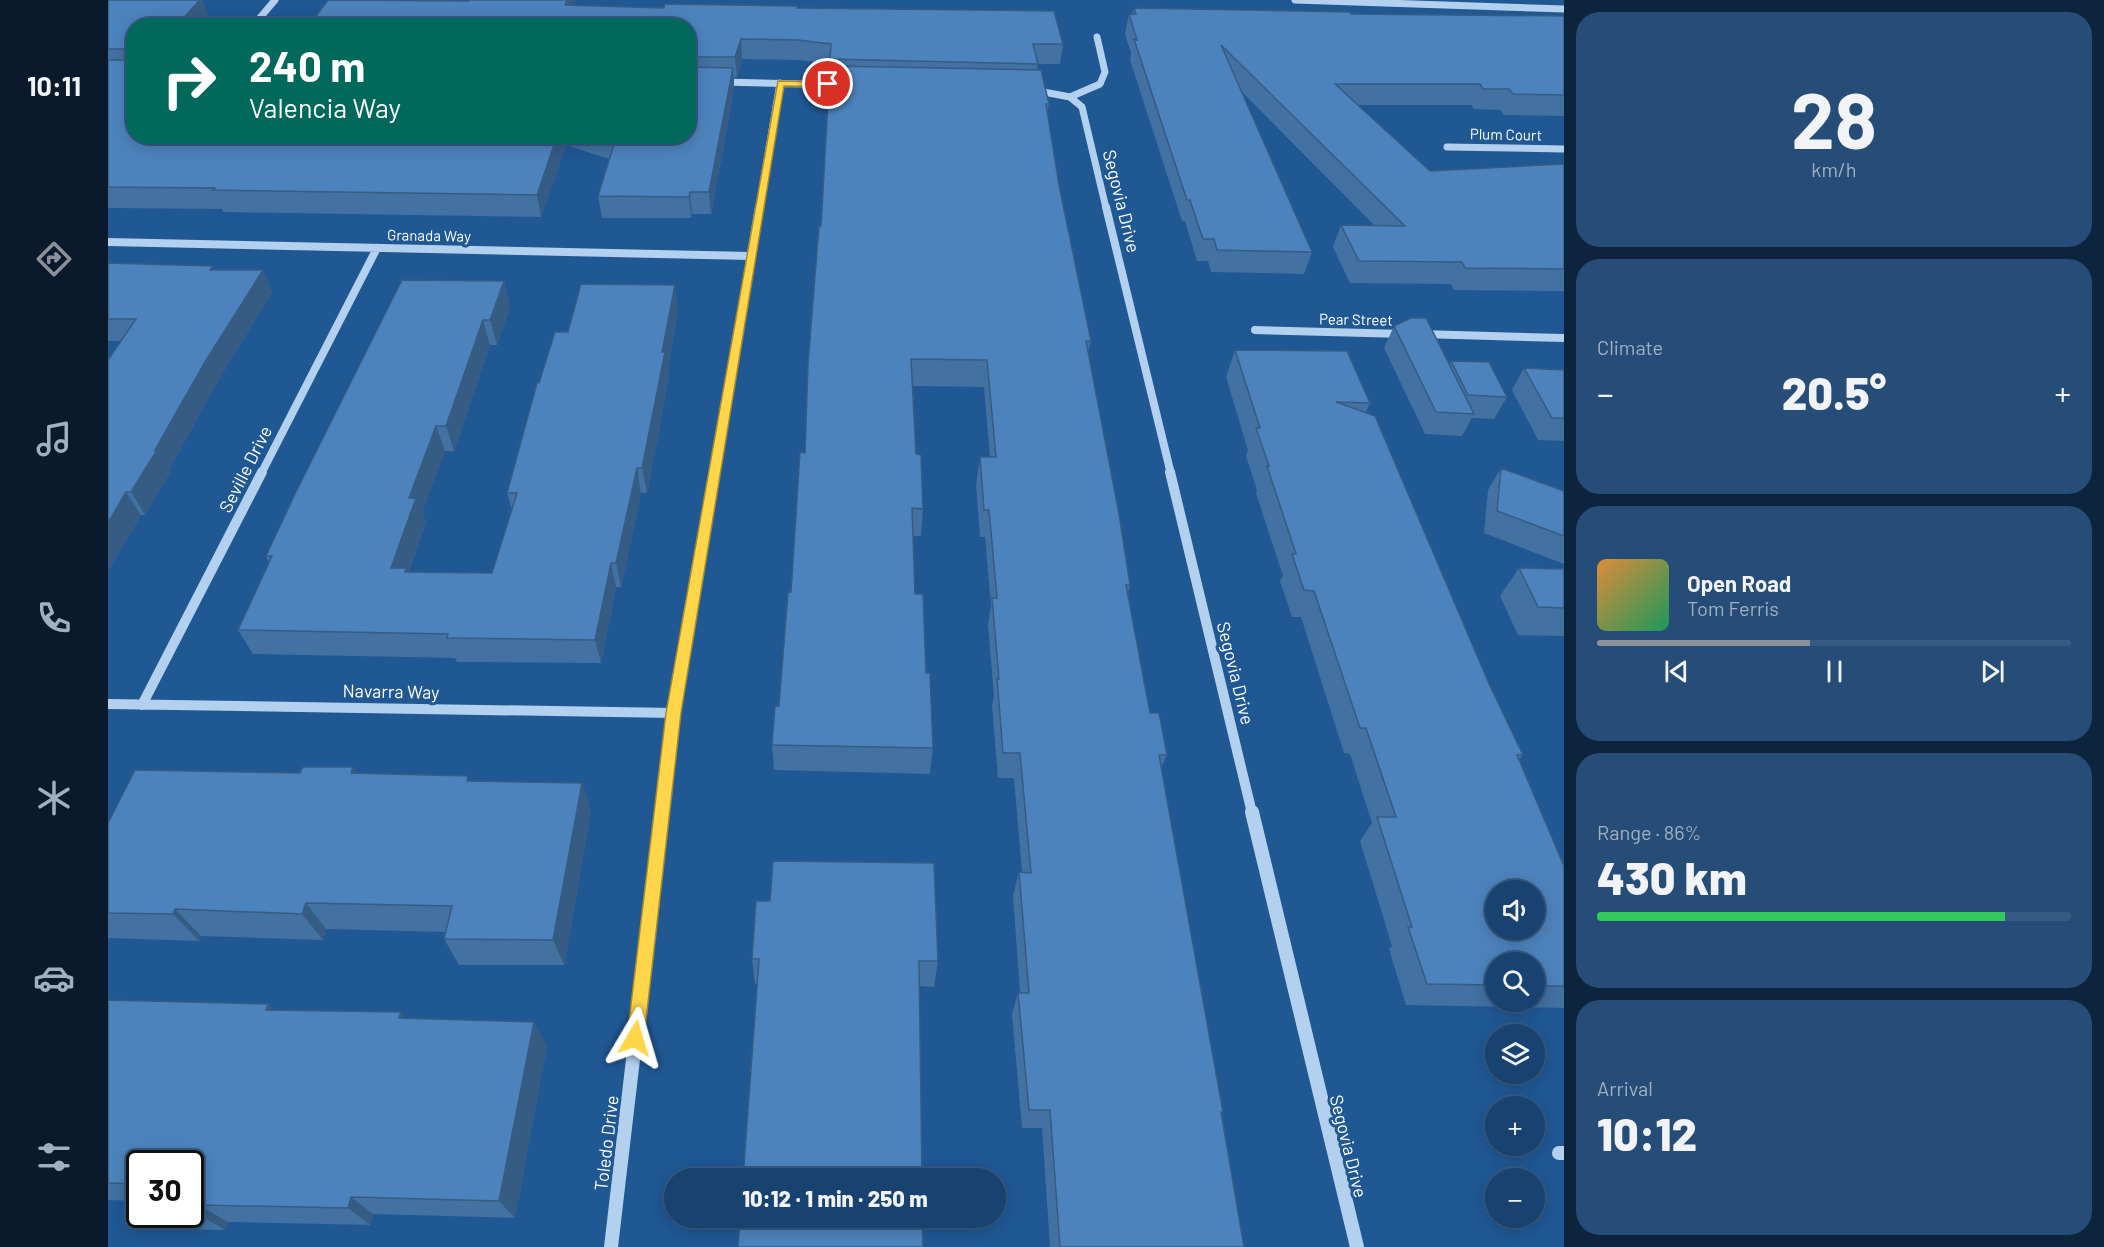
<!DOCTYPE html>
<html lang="en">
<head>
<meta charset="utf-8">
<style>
	:root { --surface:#18426f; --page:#254d77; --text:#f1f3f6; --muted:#9fb0c3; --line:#365b82; --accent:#8c9099 }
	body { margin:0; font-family:Barlow,sans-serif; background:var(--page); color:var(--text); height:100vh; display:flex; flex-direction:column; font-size:22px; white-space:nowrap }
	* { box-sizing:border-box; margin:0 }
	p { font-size:20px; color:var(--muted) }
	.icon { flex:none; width:33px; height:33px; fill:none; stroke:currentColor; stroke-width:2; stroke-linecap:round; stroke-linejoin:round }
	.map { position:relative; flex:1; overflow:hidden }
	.drawer { display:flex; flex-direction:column; gap:12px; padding:12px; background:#0d243d; width:540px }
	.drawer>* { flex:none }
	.top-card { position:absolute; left:18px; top:18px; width:570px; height:126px; border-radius:24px; box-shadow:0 3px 15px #0003,0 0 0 2px var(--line); background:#00695c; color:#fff; overflow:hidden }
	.fabs { position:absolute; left:1377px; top:880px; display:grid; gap:12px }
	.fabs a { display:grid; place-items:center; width:60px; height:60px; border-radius:50%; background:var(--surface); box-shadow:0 3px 15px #0003,0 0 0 2px var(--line); font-size:30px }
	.speed { position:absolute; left:18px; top:1150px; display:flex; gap:12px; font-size:30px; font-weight:700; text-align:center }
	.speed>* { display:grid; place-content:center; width:78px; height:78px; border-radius:50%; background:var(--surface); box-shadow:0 3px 15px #0003,0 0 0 2px var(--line); line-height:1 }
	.speed .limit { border:3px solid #111; border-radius:9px; background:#fff; color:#111 }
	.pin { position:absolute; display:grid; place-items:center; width:51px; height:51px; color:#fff; margin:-26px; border:3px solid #fff; border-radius:50%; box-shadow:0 2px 6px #0007 }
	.me { position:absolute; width:66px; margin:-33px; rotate:7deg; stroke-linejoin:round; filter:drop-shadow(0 0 4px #0008) }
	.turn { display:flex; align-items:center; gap:21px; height:126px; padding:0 24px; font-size:27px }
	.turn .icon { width:78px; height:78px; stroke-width:2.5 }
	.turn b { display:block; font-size:42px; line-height:51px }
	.big { font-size:45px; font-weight:800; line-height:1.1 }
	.drawer .widget { flex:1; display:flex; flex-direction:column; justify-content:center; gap:9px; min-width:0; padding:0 21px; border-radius:24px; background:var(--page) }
	.drawer .dial { align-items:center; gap:0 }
	.dial b { font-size:78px; line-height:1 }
	.song { display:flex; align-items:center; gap:18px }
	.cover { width:72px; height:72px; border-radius:9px; background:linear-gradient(135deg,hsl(30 70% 55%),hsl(150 70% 35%)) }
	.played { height:6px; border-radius:3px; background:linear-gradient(90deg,var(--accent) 45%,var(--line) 45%) }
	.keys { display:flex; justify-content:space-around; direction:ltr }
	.heat { display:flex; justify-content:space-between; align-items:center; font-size:33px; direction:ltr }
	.charge { height:9px; border-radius:4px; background:linear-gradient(90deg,#34c759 86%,var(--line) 0) }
	.trip { position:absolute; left:556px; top:1168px; width:342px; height:60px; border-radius:30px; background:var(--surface); box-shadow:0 3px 15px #0003,0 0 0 2px var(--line); font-weight:800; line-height:60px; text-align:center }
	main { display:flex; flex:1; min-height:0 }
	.menu { display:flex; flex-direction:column; width:108px; justify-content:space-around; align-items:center; background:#0a1a2c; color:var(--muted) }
	.menu .icon { width:42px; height:42px }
	.menu .current { color:var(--accent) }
	.menu b { font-size:27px; color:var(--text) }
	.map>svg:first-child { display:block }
</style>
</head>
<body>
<main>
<nav class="menu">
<b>10:11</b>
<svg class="icon current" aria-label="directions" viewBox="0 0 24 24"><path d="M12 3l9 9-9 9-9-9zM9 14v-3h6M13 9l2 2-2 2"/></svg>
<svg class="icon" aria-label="music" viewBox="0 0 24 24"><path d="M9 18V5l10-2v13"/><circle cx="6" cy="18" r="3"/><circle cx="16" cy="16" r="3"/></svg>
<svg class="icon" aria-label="phone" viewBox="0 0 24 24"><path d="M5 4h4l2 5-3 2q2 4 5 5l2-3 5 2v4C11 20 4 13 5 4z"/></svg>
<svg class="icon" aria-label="climate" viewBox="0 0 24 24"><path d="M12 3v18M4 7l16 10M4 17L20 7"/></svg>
<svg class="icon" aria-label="car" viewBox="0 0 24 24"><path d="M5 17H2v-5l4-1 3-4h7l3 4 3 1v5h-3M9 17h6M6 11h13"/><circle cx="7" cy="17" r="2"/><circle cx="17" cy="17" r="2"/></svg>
<svg class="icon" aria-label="filters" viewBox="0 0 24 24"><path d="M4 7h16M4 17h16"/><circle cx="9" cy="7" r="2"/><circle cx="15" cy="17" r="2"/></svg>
</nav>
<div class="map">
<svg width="1456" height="1247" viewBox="0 0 1456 1247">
	<rect width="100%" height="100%" fill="#205894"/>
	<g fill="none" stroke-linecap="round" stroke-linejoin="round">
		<path stroke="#b3d0ee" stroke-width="7" d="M1187 0 1456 9
			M145 26 167 0
			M613 82 735 85
			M925 90 962 97 974 107 998 208
			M962 97 992 84 997 72 989 37
			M1339 147 1456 149
			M651 208 672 83"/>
		<path stroke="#b3d0ee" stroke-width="8" d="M998 207 1063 474
			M0 242 642 256
			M1147 330 1297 334
			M1312 334 1456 338
			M153 474 269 248
			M606 474 651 207"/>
		<path stroke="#b3d0ee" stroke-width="10" d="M1062 472 1144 813
			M0 704 566 713
			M34 705 154 472
			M554 813 566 713 606 472"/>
		<path stroke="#b3d0ee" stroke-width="14" d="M1144 812 1249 1247
			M1451 1153H1456
			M503 1247 554 812"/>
	</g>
	<path fill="#4271a2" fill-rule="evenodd" d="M0 0 101 17 26 26V136H580V26L360 1 361 0H468L466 5 556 8H690L955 44 952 64H930L929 70 941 104 939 112 951 185 983 341 980 352 1022 585 1020 593 1042 713 1059 755 1053 768 1115 1112 1114 1114 1136 1247H942L934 1128H914L904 1014 910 993H912L905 896 911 872H914L906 778H890L884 705 886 696 880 625 883 605 877 537H872L868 485 872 457H882L876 387 804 386 808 454 815 509 813 536H805L807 594 818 673 825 748 822 774 666 770 664 745 671 706 697 453 713 226 722 64 691 60 634 59 629 77H626V89L603 214H584L583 218H494L490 196 501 159 458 145 433 217 115 212 114 209 0 208Z
		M1026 8 1243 14 1456 16V116L1396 115 1392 110 1366 109 1363 105H1250L1322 171 1456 164V291L1346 290 1343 284 1242 283 1225 247 1233 225H1266L1133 91 1204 252 1196 274 1103 272 1100 261H1089L1077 221H1074L1022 60 1023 53 1017 34 1021 14H1024Z
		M0 263 107 270H155L164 292 108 384 61 470 62 472 37 515H33L0 571 13 341H0Z
		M396 281 402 306 389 345H382L346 451H337L314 512 318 522 301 572 384 573 404 510 399 493 431 383 460 332 570 310 560 368 561 377 539 493H533L513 587H508L493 663 349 662 347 658 145 654 130 630 161 562 158 556Z
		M1286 326 1341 364 1343 361 1399 397 1386 419 1364 418 1354 436 1317 434 1276 348Z
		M1127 350 1262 403 1258 412 1382 686 1415 755 1411 760 1456 866V1008L1298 1005 1281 949 1284 946 1252 841 1264 823 1242 754 1236 753 1193 617H1184L1172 581 1175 576 1148 493 1149 490 1138 456 1140 450 1118 377ZM1388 963H1426V1002H1388Z
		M1416 368 1456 370V441L1430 440 1404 390Z
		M1393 468 1456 491V564L1376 533 1380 490Z
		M1411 568 1456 569V636L1410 635 1392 596Z
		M245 767 249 774 362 781 474 783 483 812 456 965H351L336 939 338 932 218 929 215 940 93 936 91 941 0 938V823L192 773Z
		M644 959 830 961 826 987 811 986 647 984Z
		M0 1000 298 1019 439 1045 407 1218 265 1214 262 1225 120 1222 117 1230 57 1229 24 1211 28 1201 0 1200ZM32 1164H82V1215H32Z"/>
	<path fill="#365c84" d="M92 0H94L101 17 94 26H68Z
		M459 0H468L460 24 457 5Z
		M633 39 634 59 629 77 627 57Z
		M625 68 626 89 603 214 601 192Z
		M26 72V96L18 80Z
		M449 136H456L458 145 433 217 429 195Z
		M582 192 584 214 583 218 581 197Z
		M155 270 164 292 108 384 61 470 62 472 37 515 23 492 97 362Z
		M396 281 402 306 389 345 382 320Z
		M567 285 570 310 560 368 561 377 539 493 534 468 554 352Z
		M375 320 382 345 346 451 338 426Z
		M328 426 337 451 314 512 318 522 300 574 283 568 301 498Z
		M529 468 533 493 513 587 508 563Z
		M18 492 33 515 0 571V523Z
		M503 563 508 587 493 663 487 640Z
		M245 767 263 797 243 773Z
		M474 783 483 812 456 965 445 940Z
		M198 903 218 929 215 940 194 914Z
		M67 909 93 936 91 941 65 914Z
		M160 1004 183 1027 158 1010Z
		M293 1012 311 1036 291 1018Z
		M426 1022 439 1045 407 1218 391 1201Z
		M243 1197 265 1214 262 1225 240 1208Z
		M91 1205 120 1222 117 1230 88 1213Z"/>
	<path fill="#4d83bc" stroke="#365c84" stroke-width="1.5" fill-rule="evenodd" d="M0 0H92L68 26H26V72L18 80H26V136H449L429 195 105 190 107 188 0 187V60H17L22 54 17 49H0Z
		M220 0 360 1 361 0H459L457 5 556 8 557 4 690 6 689 8 946 11 955 44H925L930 64 722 59 723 44 690 40 633 39 627 57H580V26H201Z
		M1026 8 1242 12 1243 14 1456 16V95L1405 94 1401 89H1375L1372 84H1227L1322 171 1456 164V269L1357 268 1354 262 1251 261 1233 225 1297 226 1113 45 1204 252 1109 250 1106 239H1095L1082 200H1079L1026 39 1029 40 1021 14H1028Z
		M722 66 933 70 941 104H938L951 185 983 341H978L1011 514 1022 585H1018L1042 713H1051L1059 755H1051L1115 1112H1113L1136 1247H952L942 1110H921L910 993H921L911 872 923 873 912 753H895L889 678 891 679 884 598H889L881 510H876L872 457H888L879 360 803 359 808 454 813 455 815 509 804 508 807 594H815L818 673H822L825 748 664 745 667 706H671L680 592H683L692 452 697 453 700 364 711 226H713Z
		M580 67 625 68 601 192H582L581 197 490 196 507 141 493 136H580Z
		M0 263 105 266 102 270H155L97 362 47 450H49L23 492H18L0 523V360L28 319H0Z
		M294 280 396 281 382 320H375L338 426H328L301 498H308L283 568H298L297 572 384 573 409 493H399L429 383H431L447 332H460L473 284 567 285 554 352H557L534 468H529L508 563H503L487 640 339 638 340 634 130 630 164 556H158L186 496Z
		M1303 318H1318L1366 414 1328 412 1286 326Z
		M1127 350 1239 351 1262 403 1228 402 1267 416 1382 686 1415 755H1409L1456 866V986H1426V963H1388V985L1319 984 1300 927H1304L1269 817H1288L1258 728H1252L1206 591 1196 590 1184 554H1188L1159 466H1161L1148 428H1152ZM1388 891H1426V930H1388Z
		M1343 361 1381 362 1399 397 1360 395Z
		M1416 368 1456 370V418H1444Z
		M1393 468 1456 491V536L1389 511Z
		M1411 568 1456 569V608L1430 607Z
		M195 767H245L243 773 360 776 359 781 474 783 445 940 336 939 344 906 198 903 194 914 67 909 65 914 0 913V823L27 770 192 773Z
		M665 861 826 863 830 961H811L814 1179H635L651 959H644L648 901H662Z
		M0 1000 160 1004 158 1010 293 1012 291 1018 426 1022 391 1201 243 1197 240 1208 91 1205 88 1213H82V1164H32V1184L0 1183Z
		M32 1193V1212L24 1211Z
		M632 1218H814L815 1247H630Z"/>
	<path fill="#ffd54a" stroke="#a68a30" stroke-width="1.5" d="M670 81 720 82 724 84 720 87 676 86 573 713 536 1038 534 1044 527 1047 521 1044 519 1038 558 713Z"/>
	<g text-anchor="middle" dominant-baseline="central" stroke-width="6" stroke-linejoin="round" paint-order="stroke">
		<g font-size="15" fill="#fff" stroke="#205894">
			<text transform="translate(1398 134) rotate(1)">Plum Court</text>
			<text transform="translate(321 235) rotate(1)">Granada Way</text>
			<text transform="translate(1248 319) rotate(1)">Pear Street</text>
		</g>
		<g font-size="18" fill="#fff" stroke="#205894">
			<text transform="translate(1014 201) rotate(76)">Segovia Drive</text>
			<text transform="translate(137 469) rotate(-63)">Seville Drive</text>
			<text transform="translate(1128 673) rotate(76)">Segovia Drive</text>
			<text transform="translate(283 691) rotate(1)">Navarra Way</text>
			<text transform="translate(498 1143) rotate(-83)">Toledo Drive</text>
			<text transform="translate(1241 1146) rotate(76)">Segovia Drive</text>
		</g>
	</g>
</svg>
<div class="fabs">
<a><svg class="icon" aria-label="sound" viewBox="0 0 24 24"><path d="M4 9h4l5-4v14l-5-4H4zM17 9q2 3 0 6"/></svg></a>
<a><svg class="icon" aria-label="search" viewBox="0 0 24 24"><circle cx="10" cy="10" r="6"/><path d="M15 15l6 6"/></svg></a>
<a><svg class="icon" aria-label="layers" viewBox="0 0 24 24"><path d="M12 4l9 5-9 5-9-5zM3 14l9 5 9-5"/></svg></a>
<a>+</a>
<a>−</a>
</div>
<div class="speed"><div class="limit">30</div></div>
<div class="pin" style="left:720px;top:84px;background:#d93025"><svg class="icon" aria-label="arrive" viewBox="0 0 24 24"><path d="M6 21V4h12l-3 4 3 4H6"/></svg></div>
<svg class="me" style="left:527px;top:1038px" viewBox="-20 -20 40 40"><path d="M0-17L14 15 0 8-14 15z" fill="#ffd54a" stroke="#fff" stroke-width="4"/></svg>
<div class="trip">10:12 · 1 min · 250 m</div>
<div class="top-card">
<div class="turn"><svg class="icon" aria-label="right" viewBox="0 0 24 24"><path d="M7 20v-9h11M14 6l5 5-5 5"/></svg><div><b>240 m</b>Valencia Way</div></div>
</div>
</div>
<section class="drawer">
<div class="widget dial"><b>28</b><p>km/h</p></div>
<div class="widget"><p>Climate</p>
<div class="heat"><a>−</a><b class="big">20.5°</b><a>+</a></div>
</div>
<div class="widget">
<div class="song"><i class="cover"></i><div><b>Open Road</b><p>Tom Ferris</p></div></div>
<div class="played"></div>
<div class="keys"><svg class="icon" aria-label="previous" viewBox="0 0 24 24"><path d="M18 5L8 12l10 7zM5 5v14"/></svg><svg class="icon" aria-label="pause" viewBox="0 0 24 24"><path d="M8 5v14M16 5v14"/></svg><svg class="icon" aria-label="next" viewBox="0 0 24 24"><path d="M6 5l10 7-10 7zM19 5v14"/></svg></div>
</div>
<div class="widget"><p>Range · 86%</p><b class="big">430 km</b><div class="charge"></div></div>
<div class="widget"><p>Arrival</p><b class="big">10:12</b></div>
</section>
</main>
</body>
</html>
